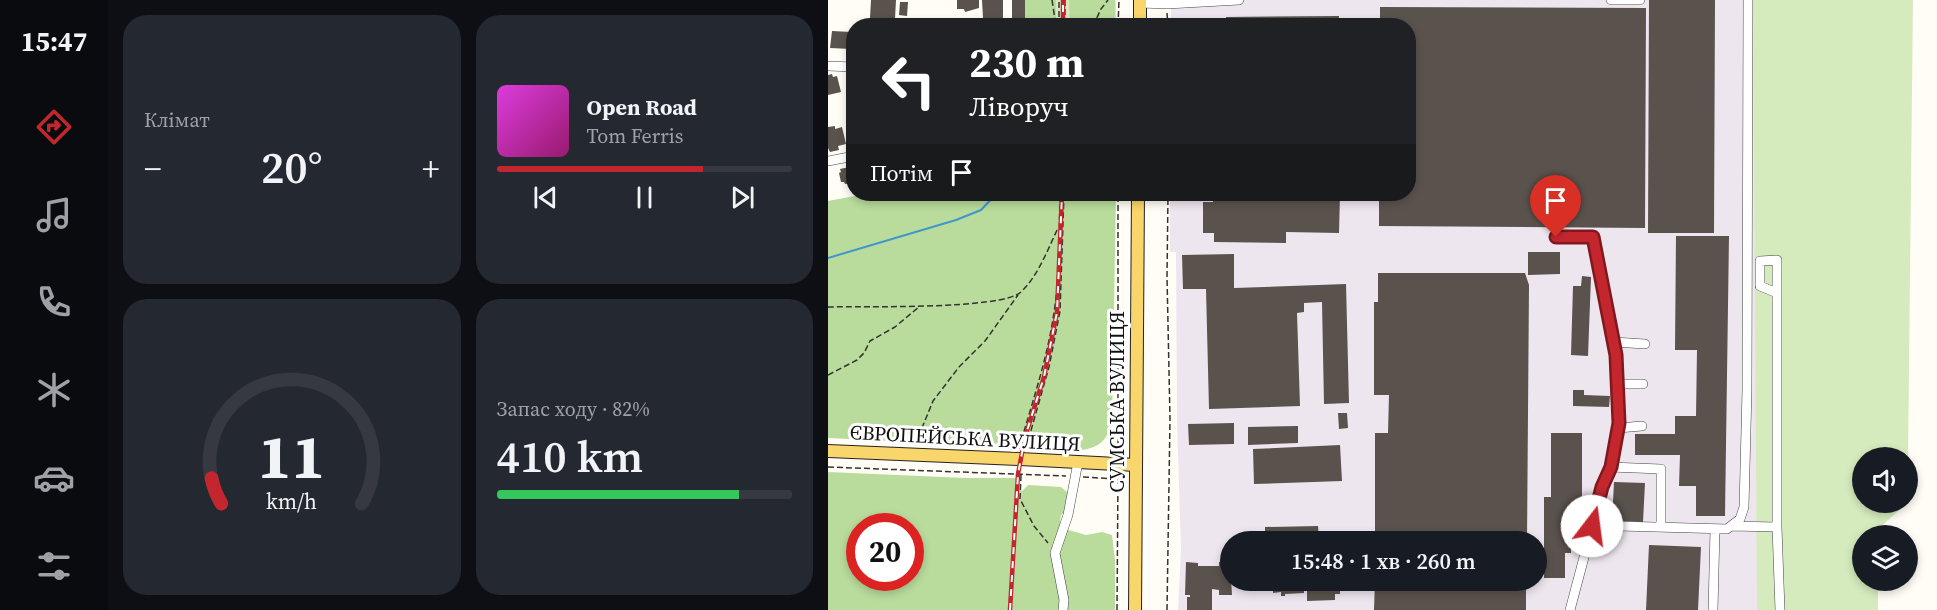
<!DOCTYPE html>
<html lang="uk">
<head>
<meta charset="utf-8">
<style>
	:root { --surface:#171b24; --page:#242831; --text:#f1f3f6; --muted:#9ea1a6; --line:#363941; --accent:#c4262e }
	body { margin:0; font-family:"Source Serif 4",serif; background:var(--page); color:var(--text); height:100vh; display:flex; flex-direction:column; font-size:22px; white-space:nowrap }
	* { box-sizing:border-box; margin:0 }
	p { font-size:20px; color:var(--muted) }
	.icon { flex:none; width:33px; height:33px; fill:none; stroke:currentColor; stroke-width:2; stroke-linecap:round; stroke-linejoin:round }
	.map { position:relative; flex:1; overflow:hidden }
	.details { display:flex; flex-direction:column; gap:15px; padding:15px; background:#0d0f14; width:720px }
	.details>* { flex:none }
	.hud { position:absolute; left:18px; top:18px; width:570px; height:183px; border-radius:24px; box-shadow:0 3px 9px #0003; background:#202124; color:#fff; overflow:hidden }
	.tools { position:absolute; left:1024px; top:447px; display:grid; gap:12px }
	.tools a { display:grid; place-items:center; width:66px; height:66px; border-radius:50%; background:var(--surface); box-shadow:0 3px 9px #0003; font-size:30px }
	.speed { position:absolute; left:18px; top:513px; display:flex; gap:12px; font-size:30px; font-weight:700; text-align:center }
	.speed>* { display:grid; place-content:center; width:78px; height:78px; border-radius:50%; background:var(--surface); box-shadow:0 3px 9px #0003; line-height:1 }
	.speed .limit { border:9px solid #d22; background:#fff; color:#111 }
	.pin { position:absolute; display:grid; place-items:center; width:51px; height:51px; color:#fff; margin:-62px -26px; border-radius:50% 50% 50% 0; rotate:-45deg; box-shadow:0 0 6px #0007 }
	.pin .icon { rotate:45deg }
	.me { position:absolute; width:66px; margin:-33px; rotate:15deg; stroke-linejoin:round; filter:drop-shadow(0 0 4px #0008) }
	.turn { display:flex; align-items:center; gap:21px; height:126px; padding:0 24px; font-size:27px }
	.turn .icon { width:78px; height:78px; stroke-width:2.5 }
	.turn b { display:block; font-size:42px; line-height:51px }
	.then { display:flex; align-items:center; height:57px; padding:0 24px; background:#0003; gap:12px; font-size:22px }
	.big { font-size:45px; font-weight:600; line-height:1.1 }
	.details .widget { flex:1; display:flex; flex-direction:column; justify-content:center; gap:9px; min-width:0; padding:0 21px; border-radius:24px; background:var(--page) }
	.details .dial { align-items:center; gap:0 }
	.dial svg { height:156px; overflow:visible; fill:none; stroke:var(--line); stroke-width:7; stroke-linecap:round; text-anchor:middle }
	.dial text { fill:var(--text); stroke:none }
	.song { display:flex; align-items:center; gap:18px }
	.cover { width:72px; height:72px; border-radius:9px; background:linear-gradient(135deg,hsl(300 70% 55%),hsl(320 70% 35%)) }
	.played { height:6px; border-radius:3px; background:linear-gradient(90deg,var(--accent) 70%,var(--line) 70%) }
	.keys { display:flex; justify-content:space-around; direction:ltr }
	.heat { display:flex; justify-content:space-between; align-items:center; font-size:33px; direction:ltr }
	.charge { height:9px; border-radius:4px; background:linear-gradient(90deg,#34c759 82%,var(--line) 0) }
	.details .tiles { flex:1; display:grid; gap:15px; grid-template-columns:repeat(2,1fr) }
	.trip { position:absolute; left:392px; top:531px; width:327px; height:60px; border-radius:30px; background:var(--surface); box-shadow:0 3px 9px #0003; font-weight:600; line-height:60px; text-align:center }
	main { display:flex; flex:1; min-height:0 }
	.dock { display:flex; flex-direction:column; width:108px; justify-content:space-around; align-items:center; background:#090b0e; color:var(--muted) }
	.dock .icon { width:42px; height:42px }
	.dock .current { color:var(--accent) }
	.dock b { font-size:27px; color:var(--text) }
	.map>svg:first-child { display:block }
</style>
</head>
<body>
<main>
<nav class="dock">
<b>15:47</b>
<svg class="icon current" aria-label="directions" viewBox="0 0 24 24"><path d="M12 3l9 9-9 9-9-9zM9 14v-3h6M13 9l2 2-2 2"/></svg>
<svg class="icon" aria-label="music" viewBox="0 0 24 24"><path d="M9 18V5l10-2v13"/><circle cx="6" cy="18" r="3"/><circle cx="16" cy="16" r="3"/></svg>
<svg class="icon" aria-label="phone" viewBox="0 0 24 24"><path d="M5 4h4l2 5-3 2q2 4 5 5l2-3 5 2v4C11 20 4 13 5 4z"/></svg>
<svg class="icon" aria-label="climate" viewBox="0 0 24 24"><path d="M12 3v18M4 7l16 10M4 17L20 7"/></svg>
<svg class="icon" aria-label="car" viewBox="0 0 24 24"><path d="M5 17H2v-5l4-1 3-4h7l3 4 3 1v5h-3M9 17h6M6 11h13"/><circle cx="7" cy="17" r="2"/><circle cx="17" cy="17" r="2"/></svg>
<svg class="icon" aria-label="filters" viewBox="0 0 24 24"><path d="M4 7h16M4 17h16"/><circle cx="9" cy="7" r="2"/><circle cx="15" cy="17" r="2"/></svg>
</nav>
<section class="details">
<div class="tiles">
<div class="widget"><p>Клімат</p>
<div class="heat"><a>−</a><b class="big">20°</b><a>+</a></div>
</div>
<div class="widget">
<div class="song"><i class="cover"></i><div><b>Open Road</b><p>Tom Ferris</p></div></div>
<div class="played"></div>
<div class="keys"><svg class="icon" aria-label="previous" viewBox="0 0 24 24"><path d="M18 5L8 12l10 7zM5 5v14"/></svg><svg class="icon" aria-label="pause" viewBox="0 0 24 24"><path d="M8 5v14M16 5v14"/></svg><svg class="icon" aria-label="next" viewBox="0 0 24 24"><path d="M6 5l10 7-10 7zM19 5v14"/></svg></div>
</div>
<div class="widget dial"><svg viewBox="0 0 100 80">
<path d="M14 69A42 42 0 1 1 86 69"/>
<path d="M14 69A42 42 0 0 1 9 56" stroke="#c4262e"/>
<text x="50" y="56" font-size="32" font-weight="700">11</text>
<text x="50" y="72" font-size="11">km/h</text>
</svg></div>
<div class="widget"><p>Запас ходу · 82%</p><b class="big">410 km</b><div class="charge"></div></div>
</div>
</section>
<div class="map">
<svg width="1109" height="610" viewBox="0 0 1109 610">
	<rect width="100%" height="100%" fill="#fffdf5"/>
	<path fill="#eee6ef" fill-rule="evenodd" d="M343 0H931L969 610H350L353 551 349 421 348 252H342V194H580V26L343 25ZM402 542H708V580H402Z"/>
	<path fill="#d5ebbd" d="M228 0H288V25H228Z
		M925 0H1085L1080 457 1035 458V502L1079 503 1049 530V535L1035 536V580L1050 581V610H929Z"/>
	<path fill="#b9dc9c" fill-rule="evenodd" d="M197 0H228V25L197 26Z
		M241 0H287V25H242Z
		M37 194H288L284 423C278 441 272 447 254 450L0 438V201Z
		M0 472 138 478H188L187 487 194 491 200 485 233 487 239 492 241 498 237 512 233 515 232 521 237 529 258 535 274 532 284 535 287 560V610H0ZM32 526H82V578H32Z"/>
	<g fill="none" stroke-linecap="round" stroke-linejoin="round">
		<path stroke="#3f96cf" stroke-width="2" d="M216 194 227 196 258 194
			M0 258 128 220 153 210 168 194"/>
	</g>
	<path fill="#5a524d" d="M43 0H68L67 19 42 18Z
		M129 0H151V8L137 12 136 9H129Z
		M154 0H175V18H155Z
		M184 0H197V24H184Z
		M821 0H887L886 233H820Z
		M72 2H80L79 16 71 15Z
		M552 7 818 8 817 228 551 226V194H580V26H552Z
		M511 16V26H398V17Z
		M4 31 24 32 23 49 2 48Z
		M4 74 5 77 9 76 13 92 0 95V75Z
		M7 126V129L14 127 18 144 10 146 11 150 2 152 0 148V127Z
		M26 166V183L17 184 16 182H13L11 173 13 172 12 169Z
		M385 194H512L511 233 458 232V243L386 242V233H375V202H385Z
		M848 236H901L897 516H868V486H851L852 455H807V434H847V416H868L869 350H847Z
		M700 252H732V274L700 275Z
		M406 254V288L518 284 521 403 496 404 494 302 476 303V312L469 313 472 406 381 409 378 289H355L354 255Z
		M550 273H697L701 285 699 542H547V433H560L561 395H546V302H550Z
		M754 276 763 277 760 356 743 355 745 286H753Z
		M745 390H756V395L782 396 781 407 745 406Z
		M510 413H519L520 428 511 429Z
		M406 423V444L361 445 360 424Z
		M470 426V443L420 445V427Z
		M723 433H754V521H743V553H737V578H716V497H723Z
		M512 445 514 481 426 484 425 449Z
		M786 482 817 483 815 522 784 521Z
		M490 526 491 537H503V542H437V527Z
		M821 545 873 547 870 610H818Z
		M358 562 370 563V566H391V562H402L404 595H391V590L384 589V610H359V597H362V595H357Z
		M445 580H508V589L512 588V594H507V600L479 601V589H476V593L457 594V596H453V592L445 593Z
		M547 580H698V610H546Z"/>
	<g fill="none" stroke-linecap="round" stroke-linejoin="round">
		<g stroke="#444" stroke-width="10">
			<path id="minor" d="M783 0H812
				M312 3 339 4 411 0
				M0 66 26 67
				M0 161 26 156
				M728 237H765L788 355 791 423 782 467 774 487 773 505 778 519 791 526 899 529 912 519 916 507 919 390 920 0
				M949 293 932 286V261L949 260V527L952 610
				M786 342 817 344
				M789 384H815
				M790 428 814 426
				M782 467 833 469V527
				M903 526 949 527
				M235 610 236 600 227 553 240 515 250 462
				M742 610 771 501
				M885 610 887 529"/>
		</g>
		<g stroke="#222" stroke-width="14">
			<path id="major" d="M312 0V26
				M0 451 192 459 308 465
				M307 610 310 194"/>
		</g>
		<path stroke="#333" stroke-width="1.5" stroke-dasharray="6 3" stroke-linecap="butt" d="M224 0 228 26
			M237 0V26
			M339 13 340 26
			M231 26V0
			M265 26 273 9 280 0
			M290 26 291 0
			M0 307C33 306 173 310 193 292 210 276 220 249 230 228
			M0 375 29 360 36 353 42 341 67 327 92 306
			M87 445 105 401 131 367 157 341 190 295
			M198 448 221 367 232 311 236 194
			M191 449C203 406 218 363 225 319 232 278 231 235 232 194
			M290 454V194
			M0 467 238 476
			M193 475 192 499 206 526 220 543
			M255 477 289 479
			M289 610 290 473
			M339 610 342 419 339 277 340 194"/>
		<use href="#minor" stroke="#fff" stroke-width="9"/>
		<use href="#major" stroke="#f9d66b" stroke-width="12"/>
		<g stroke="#c4262e" stroke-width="4.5">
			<path id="rail" d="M235 26V0
				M182 610 190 474 197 437 216 377 229 312 234 194"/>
		</g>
		<use href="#rail" stroke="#fff" stroke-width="2" stroke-dasharray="7" stroke-linecap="butt"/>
	</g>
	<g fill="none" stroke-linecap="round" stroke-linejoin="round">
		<g stroke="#7f191e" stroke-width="15">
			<path id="route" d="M728 237H765L788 355 791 423 783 467 774 487 764 526"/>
		</g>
		<use href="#route" stroke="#c4262e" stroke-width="10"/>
	</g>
	<g text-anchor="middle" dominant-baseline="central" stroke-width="6" stroke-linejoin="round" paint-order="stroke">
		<g font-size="20" fill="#111" stroke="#fff">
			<text transform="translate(289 402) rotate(-90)">СУМСЬКА ВУЛИЦЯ</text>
			<text transform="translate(137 438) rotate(3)">ЄВРОПЕЙСЬКА ВУЛИЦЯ</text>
		</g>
	</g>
</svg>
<div class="tools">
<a><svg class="icon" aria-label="sound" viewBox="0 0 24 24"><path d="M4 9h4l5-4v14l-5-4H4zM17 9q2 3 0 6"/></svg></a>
<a><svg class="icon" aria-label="layers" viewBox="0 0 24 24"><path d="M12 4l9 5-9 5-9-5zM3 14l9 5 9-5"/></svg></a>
</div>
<div class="speed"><div class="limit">20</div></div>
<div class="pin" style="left:728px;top:237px;background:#d93025"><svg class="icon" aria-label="arrive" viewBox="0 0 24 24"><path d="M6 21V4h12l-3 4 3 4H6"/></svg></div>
<svg class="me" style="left:764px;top:526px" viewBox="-20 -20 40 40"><circle r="19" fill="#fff"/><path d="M0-13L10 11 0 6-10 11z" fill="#c4262e"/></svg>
<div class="trip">15:48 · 1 хв · 260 m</div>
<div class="hud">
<div class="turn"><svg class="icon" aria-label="left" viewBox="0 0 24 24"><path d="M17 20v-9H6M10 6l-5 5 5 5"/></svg><div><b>230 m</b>Ліворуч</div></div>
<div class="then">Потім<svg class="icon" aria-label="arrive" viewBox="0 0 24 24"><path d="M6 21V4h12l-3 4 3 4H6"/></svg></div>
</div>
</div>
</main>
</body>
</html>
